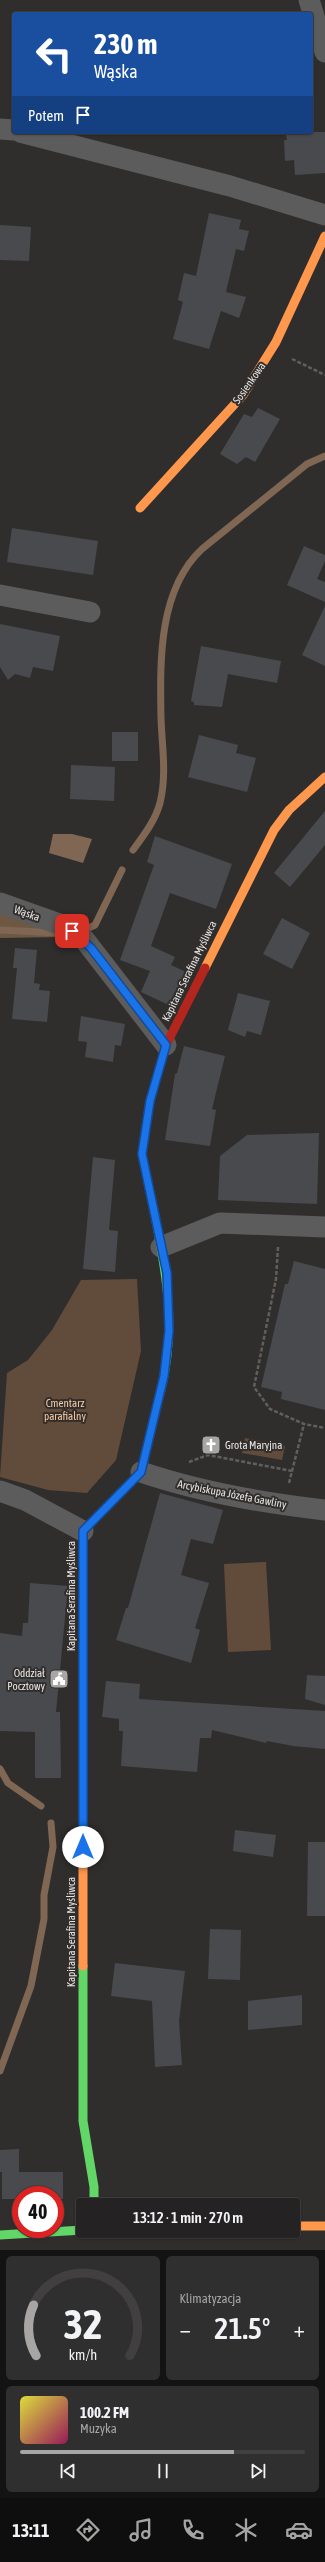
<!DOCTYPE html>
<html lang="pl">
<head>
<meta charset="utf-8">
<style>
	:root { --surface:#242222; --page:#302f2f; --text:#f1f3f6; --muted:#a3a4a5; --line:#413f40; --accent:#a7a6a4 }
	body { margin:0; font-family:"Asap Condensed",sans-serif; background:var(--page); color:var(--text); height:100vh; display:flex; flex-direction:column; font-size:15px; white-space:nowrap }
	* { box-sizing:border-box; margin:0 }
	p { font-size:13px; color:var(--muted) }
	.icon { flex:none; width:22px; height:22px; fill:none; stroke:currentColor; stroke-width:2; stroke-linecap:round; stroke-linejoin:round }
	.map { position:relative; height:2250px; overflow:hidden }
	.side { display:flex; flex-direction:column; gap:6px; padding:6px; background:#141313; flex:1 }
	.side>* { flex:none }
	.banner { position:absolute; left:12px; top:12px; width:301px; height:122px; border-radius:4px; box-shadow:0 1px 3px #0004,0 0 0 1px var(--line); background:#1a4fa0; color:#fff; overflow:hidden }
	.speed { position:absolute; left:12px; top:2186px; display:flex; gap:8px; font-size:20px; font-weight:700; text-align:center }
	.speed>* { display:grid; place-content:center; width:52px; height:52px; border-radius:50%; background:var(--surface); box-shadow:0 1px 3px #0004,0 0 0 1px var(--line); line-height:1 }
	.speed .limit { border:6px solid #d22; background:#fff; color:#111 }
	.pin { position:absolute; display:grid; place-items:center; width:34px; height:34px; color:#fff; margin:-17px; border-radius:8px; box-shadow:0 2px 6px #0006 }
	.me { position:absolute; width:44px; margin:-22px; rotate:0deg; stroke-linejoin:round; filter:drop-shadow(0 0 3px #0008) }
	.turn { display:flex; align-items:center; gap:14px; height:84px; padding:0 16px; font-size:18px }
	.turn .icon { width:52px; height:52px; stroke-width:2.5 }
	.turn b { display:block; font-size:28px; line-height:34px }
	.then { display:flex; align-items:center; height:38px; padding:0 16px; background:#0003; gap:8px; font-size:15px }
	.big { font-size:30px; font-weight:600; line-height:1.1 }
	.side .tile { flex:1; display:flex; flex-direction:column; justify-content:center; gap:6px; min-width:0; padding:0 14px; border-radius:6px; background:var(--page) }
	.side .dial { align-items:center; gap:0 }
	.dial svg { height:104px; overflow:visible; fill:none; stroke:var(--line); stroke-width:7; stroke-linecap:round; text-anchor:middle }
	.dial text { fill:var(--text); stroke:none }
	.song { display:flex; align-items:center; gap:12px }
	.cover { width:48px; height:48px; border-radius:6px; background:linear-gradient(135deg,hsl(60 70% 55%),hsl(330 70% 35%)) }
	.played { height:4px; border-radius:2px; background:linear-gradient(90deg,var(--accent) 75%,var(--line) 75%) }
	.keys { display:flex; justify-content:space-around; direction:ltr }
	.heat { display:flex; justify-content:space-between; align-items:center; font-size:22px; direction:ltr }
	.side .tiles { flex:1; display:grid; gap:6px; grid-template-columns:1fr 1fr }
	.tile:last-child { grid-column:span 2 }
	.trip { position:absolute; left:76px; top:2198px; width:224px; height:40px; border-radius:4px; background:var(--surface); box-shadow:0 1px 3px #0004,0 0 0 1px var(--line); font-weight:600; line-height:40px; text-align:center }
	.tab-bar { display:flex; height:64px; justify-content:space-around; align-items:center; background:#0e0e0e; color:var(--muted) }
	.tab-bar .icon { width:28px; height:28px }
	.tab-bar .on { color:var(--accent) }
	.tab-bar b { font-size:18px; color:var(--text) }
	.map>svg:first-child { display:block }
</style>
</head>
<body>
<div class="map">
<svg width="325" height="2250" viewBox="0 0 325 2250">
	<rect width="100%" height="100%" fill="#302e2d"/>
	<path fill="#614c3b" d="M137 1279 141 1351 116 1460 87 1493 48 1490 0 1477 7 1373 28 1360 52 1330 81 1280Z
		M245 1438 285 1446 282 1460 242 1453Z
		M266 1562 271 1650 228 1652 224 1564Z"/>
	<path fill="#6e5844" d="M0 910 61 927V937L0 938Z"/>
	<path fill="#806753" d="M53 834H72L92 839 83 863 49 853Z"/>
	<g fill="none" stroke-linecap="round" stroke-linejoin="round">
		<path stroke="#806753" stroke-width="7" d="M133 850C144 835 155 821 160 803 167 775 162 747 161 718 160 662 158 590 202 549L307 464 325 456
			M0 930 60 933
			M80 932 95 925 122 870
			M0 1769 8 1783 41 1806
			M0 2071 31 1986 44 1919V1895L53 1847 51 1823"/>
	</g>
	<path fill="#484a4e" d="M292 132H325V173L295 175 294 160 285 161 284 140H287L286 135 292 134Z
		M209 213 241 220 239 229 249 231 244 251 236 249 226 292 246 297 239 318 221 311 209 349 173 339 183 302 178 300 184 273 196 276Z
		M0 225 31 227 29 261 0 260Z
		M258 408 280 419 255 462 246 457 237 464 220 454 244 414 252 417Z
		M12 528 98 541 93 575 7 562Z
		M304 546 325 555V561L317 579 325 582V602L287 585Z
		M325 606V666L302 655Z
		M0 624 60 636 53 671 33 667 30 678 15 674 8 680 0 667Z
		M201 646 281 661 277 683 228 674 222 707 194 705V702L191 701Z
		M112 732H138V761H112Z
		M199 735 238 745 236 753 256 758 247 792 188 777Z
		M71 765 115 767 114 801 70 799Z
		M325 811V845L290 887 274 873Z
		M155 836 232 864 216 909 170 893 151 946 175 957 171 965 186 972 171 1006 141 992 150 971 120 960 154 865 147 862Z
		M282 918 310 933 292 969 263 954Z
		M15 948 37 950 34 983 40 984 39 990 50 991 47 1022 12 1019 17 968H13Z
		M238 993 270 1001 261 1035 247 1031 245 1037 228 1030Z
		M81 1016 125 1024 121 1046 115 1045 113 1062 85 1057 87 1042 78 1041Z
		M184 1046 225 1056 212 1109 216 1110 210 1146 165 1140 175 1074 177 1073Z
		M319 1133 317 1204 218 1200 220 1156 247 1135Z
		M93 1157 115 1160 109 1230 118 1231 115 1272 83 1269Z
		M294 1261 325 1269V1410L281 1399 282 1392 261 1387 285 1284H288Z
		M160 1493 223 1510 213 1544 191 1539 181 1575 209 1583 195 1628 200 1630 191 1663 116 1640 126 1608H128Z
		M30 1583 68 1586 56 1712H60L61 1778H35V1732L0 1731V1633L22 1636 23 1623H28Z
		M307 1675 325 1676V1705L305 1699Z
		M106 1681 140 1684 139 1699 325 1711V1749L293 1746 267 1741 266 1743 212 1730 211 1738H200L197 1772 121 1766 123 1731H119V1719L102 1717Z
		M235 1830 276 1835 273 1857 233 1851Z
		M308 1842H325V1916H307Z
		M210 1929 241 1930 240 1980 208 1979Z
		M115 1963 185 1971 179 2021 182 2065 155 2067 152 2001 111 1996Z
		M302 1995V2025L248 2030V2001Z
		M19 2149V2172H0V2150Z
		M2 2172H63V2199H55V2195H21V2199H2Z"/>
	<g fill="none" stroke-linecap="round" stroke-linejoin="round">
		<path stroke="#605f5e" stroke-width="2.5" stroke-dasharray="4 2" stroke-linecap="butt" d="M292 359 325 375
			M278 1247 276 1279 254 1387 270 1409 304 1424 325 1428
			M189 1462 208 1455 292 1471
			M289 1483 304 1424"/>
		<path stroke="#5d5c5c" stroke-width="21" d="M309 0 325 52
			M0 129 14 130
			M20 132 230 186 325 215
			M0 595 90 612
			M0 903 59 924 84 939 166 1045
			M161 1247 220 1223 325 1227
			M141 1472C200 1492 263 1503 325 1510
			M0 1491 25 1500 83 1531"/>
		<path stroke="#63d668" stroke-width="9" d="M154 1211C167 1273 176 1327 161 1390
			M83 1556V1812
			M83 1966V2121L94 2187V2205
			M0 2235 83 2230"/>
		<path stroke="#ff974d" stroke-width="9" d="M140 508 243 395 276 342 325 236
			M205 968 274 830 289 810 325 777
			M83 1812V1966
			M293 2226H325"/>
		<path stroke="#b3261e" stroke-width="9" d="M154 1211 142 1154 150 1101 166 1045 205 968
			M83 1556V1531L141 1472 161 1390"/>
	</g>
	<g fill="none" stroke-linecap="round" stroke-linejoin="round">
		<g stroke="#114b97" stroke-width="10">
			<path id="route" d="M72 931 91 948 166 1045 150 1101 142 1154 167 1273 169 1331 164 1376 141 1472 83 1531V1847"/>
		</g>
		<use href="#route" stroke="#1a73e8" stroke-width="7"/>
	</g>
	<defs>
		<g id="church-square" transform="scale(1)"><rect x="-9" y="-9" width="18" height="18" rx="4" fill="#a7a6a4" stroke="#312e2c"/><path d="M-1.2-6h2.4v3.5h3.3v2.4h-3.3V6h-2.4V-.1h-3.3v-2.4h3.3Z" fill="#fff"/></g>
		<g id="civic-square" transform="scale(1)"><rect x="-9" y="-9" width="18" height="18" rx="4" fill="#a7a6a4" stroke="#312e2c"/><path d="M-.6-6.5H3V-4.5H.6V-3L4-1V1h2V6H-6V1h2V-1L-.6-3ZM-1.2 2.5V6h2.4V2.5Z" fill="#fff"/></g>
	</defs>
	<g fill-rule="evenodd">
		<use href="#church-square" x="211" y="1445"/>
		<use href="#civic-square" x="59" y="1679"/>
	</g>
	<g text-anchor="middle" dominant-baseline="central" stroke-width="4" stroke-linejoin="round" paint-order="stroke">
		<g font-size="11" fill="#e7e6e4" stroke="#312e2c">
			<text transform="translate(249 383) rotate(-55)">Sosienkowa</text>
			<text transform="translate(27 913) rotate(20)">Wąska</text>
			<text transform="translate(189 971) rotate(-64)">Kapitana Serafina Myśliwca</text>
			<text transform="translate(232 1494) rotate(11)">Arcybiskupa Józefa Gawliny</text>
			<text transform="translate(71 1596) rotate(-90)">Kapitana Serafina Myśliwca</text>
			<text transform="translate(71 1932) rotate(-90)">Kapitana Serafina Myśliwca</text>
		</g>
		<g font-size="11" fill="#fac9a0" stroke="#312e2c">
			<text x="65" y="1403">Cmentarz<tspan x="65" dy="13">parafialny</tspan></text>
		</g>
		<g font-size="11" fill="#e7e6e4" stroke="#312e2c" text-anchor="start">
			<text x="225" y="1445">Grota Maryjna</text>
			<text x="45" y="1673" text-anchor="end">Oddział<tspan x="45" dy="13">Pocztowy</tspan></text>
		</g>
	</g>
</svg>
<div class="speed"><div class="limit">40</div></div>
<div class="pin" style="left:72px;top:931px;background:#d93025"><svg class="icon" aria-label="arrive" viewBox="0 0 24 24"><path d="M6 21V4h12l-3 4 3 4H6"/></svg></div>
<svg class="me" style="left:83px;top:1847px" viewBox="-20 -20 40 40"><circle r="19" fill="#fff"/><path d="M0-13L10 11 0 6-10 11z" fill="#1a73e8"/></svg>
<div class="trip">13:12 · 1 min · 270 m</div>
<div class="banner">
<div class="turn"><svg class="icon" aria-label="left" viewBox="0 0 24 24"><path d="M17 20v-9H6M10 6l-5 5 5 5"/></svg><div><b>230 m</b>Wąska</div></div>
<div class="then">Potem<svg class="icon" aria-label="arrive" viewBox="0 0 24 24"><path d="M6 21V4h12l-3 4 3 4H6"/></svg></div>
</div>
</div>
<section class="side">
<div class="tiles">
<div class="tile dial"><svg viewBox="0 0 100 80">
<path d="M14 69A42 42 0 1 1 86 69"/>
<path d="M14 69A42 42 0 0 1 12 30" stroke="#a7a6a4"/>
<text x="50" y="56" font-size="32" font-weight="700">32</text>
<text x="50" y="72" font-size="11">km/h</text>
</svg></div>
<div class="tile"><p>Klimatyzacja</p>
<div class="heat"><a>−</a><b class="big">21.5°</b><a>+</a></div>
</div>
<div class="tile">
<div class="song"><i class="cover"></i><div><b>100.2 FM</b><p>Muzyka</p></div></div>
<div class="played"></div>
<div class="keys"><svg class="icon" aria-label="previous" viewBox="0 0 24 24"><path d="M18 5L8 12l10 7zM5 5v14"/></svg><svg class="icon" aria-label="pause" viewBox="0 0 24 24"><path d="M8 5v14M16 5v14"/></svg><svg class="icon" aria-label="next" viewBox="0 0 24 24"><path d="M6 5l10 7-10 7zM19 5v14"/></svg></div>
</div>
</div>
</section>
<nav class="tab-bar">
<b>13:11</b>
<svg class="icon on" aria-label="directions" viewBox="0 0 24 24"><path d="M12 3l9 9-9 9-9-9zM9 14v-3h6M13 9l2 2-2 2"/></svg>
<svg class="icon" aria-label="music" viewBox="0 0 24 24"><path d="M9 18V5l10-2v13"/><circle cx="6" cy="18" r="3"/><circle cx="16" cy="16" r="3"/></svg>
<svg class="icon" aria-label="phone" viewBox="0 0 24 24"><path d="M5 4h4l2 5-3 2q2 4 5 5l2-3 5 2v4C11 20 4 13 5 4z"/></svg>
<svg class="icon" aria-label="climate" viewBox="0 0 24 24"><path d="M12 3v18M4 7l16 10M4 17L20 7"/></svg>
<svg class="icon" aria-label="car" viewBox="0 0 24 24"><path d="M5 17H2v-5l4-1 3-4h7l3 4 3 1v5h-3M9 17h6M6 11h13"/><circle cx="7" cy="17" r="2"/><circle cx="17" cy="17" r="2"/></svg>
</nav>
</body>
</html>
